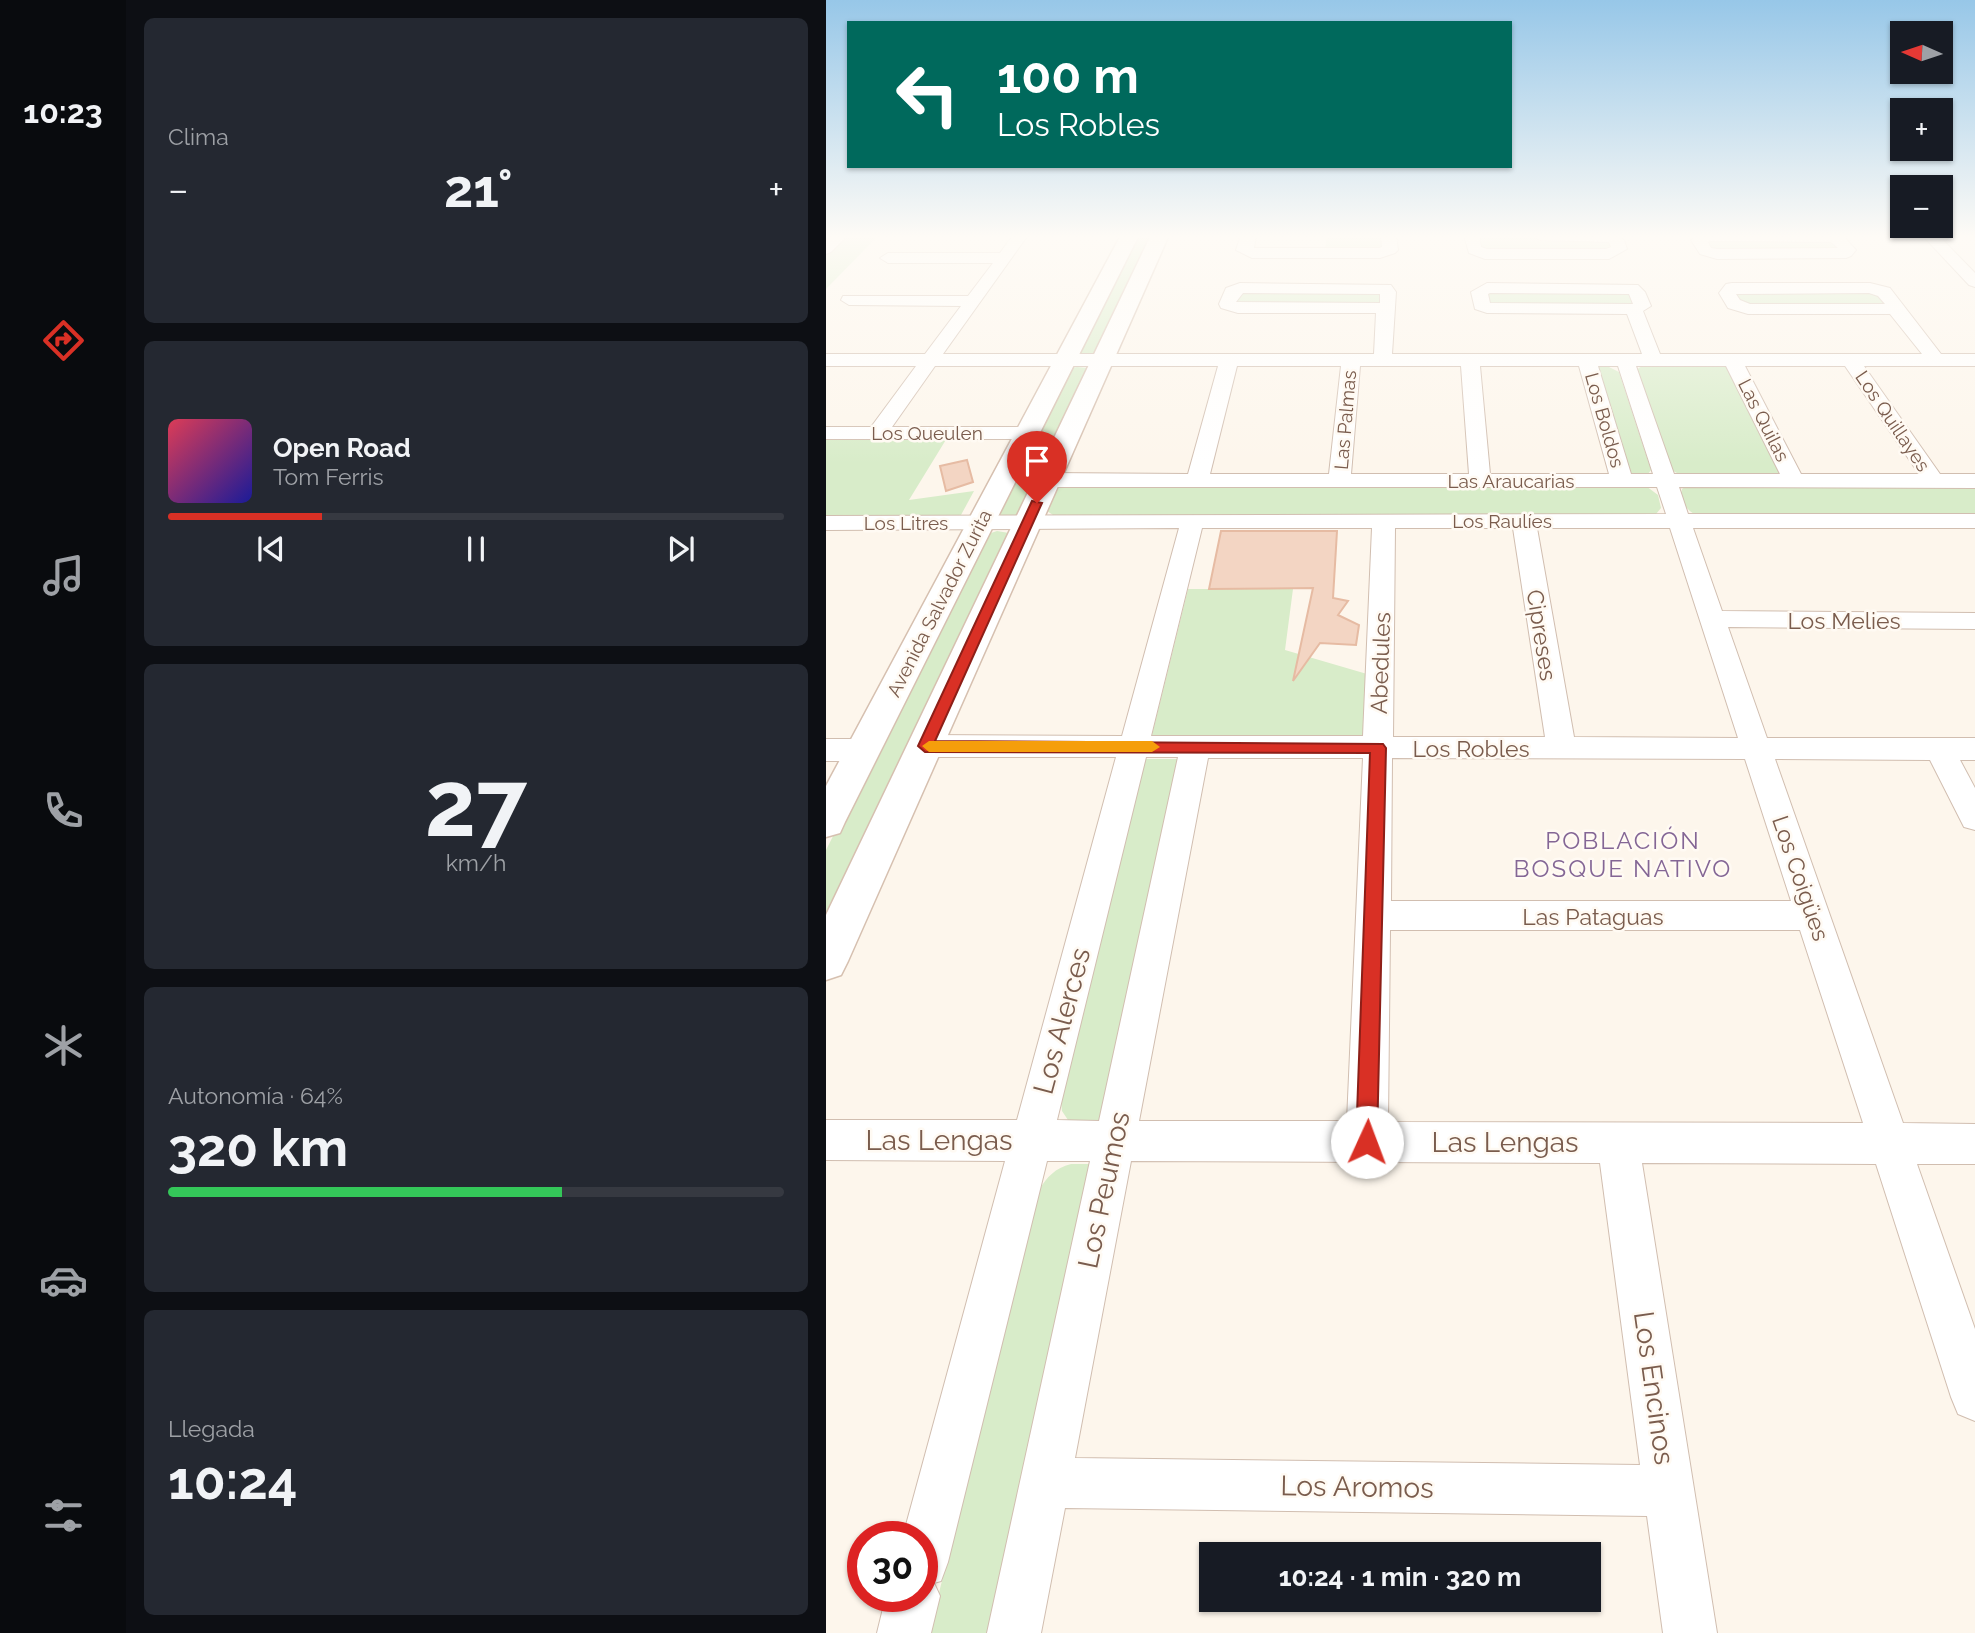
<!DOCTYPE html>
<html lang="es">
<head>
<meta charset="utf-8">
<style>
	:root { --surface:#171b24; --page:#242831; --text:#f1f3f6; --muted:#9ea1a6; --line:#363941; --accent:#d93025 }
	body { margin:0; font-family:Raleway,sans-serif; background:var(--page); color:var(--text); height:100vh; display:flex; flex-direction:column; font-size:26px; white-space:nowrap }
	* { box-sizing:border-box; margin:0 }
	p { font-size:23px; color:var(--muted) }
	.icon { flex:none; width:38px; height:38px; fill:none; stroke:currentColor; stroke-width:2; stroke-linecap:round; stroke-linejoin:round }
	.map { position:relative; flex:1; overflow:hidden }
	.details { display:flex; flex-direction:column; gap:18px; padding:18px; background:#0d0f14; width:700px }
	.details>* { flex:none }
	.hud { position:absolute; left:21px; top:21px; width:665px; height:147px; border-radius:0px; box-shadow:0 2px 5px #0004; background:#00695c; color:#fff; overflow:hidden }
	.needle { width:46px; rotate:273deg }
	.buttons { position:absolute; left:1064px; top:21px; display:grid; gap:14px }
	.buttons a { display:grid; place-items:center; width:63px; height:63px; border-radius:0px; background:var(--surface); box-shadow:0 2px 5px #0004; font-size:35px }
	.speed { position:absolute; left:21px; top:1521px; display:flex; gap:14px; font-size:35px; font-weight:700; text-align:center }
	.speed>* { display:grid; place-content:center; width:91px; height:91px; border-radius:50%; background:var(--surface); box-shadow:0 2px 5px #0004; line-height:1 }
	.speed .limit { border:10px solid #d22; background:#fff; color:#111 }
	.pin { position:absolute; display:grid; place-items:center; width:60px; height:60px; color:#fff; margin:-72px -30px; border-radius:50% 50% 50% 0; rotate:-45deg; box-shadow:0 0 7px #0007 }
	.pin .icon { rotate:45deg }
	.me { position:absolute; width:77px; margin:-38px; rotate:2deg; stroke-linejoin:round; filter:drop-shadow(0 0 5px #0008) }
	.turn { display:flex; align-items:center; gap:24px; height:147px; padding:0 35px; font-size:32px }
	.turn .icon { width:91px; height:91px; stroke-width:2.5 }
	.turn b { display:block; font-size:49px; line-height:60px }
	.big { font-size:52px; font-weight:700; line-height:1.1 }
	.details .card { flex:1; display:flex; flex-direction:column; justify-content:center; gap:10px; min-width:0; padding:0 24px; border-radius:10px; background:var(--page) }
	.details .dial { align-items:center; gap:0 }
	.dial b { font-size:91px; line-height:1 }
	.song { display:flex; align-items:center; gap:21px }
	.cover { width:84px; height:84px; border-radius:10px; background:linear-gradient(135deg,hsl(350 70% 55%),hsl(240 70% 35%)) }
	.played { height:7px; border-radius:4px; background:linear-gradient(90deg,var(--accent) 25%,var(--line) 25%) }
	.keys { display:flex; justify-content:space-around; direction:ltr }
	.heat { display:flex; justify-content:space-between; align-items:center; font-size:38px; direction:ltr }
	.charge { height:10px; border-radius:5px; background:linear-gradient(90deg,#34c759 64%,var(--line) 0) }
	.trip { position:absolute; left:373px; top:1542px; width:402px; height:70px; border-radius:0px; background:var(--surface); box-shadow:0 2px 5px #0004; font-weight:700; line-height:70px; text-align:center }
	main { display:flex; flex:1; min-height:0 }
	.dock { display:flex; flex-direction:column; width:126px; justify-content:space-around; align-items:center; background:#090b0e; color:var(--muted) }
	.dock .icon { width:49px; height:49px }
	.dock .current { color:var(--accent) }
	.dock b { font-size:32px; color:var(--text) }
	.map>svg:first-child { display:block }
</style>
</head>
<body>
<main>
<nav class="dock">
<b>10:23</b>
<svg class="icon current" aria-label="directions" viewBox="0 0 24 24"><path d="M12 3l9 9-9 9-9-9zM9 14v-3h6M13 9l2 2-2 2"/></svg>
<svg class="icon" aria-label="music" viewBox="0 0 24 24"><path d="M9 18V5l10-2v13"/><circle cx="6" cy="18" r="3"/><circle cx="16" cy="16" r="3"/></svg>
<svg class="icon" aria-label="phone" viewBox="0 0 24 24"><path d="M5 4h4l2 5-3 2q2 4 5 5l2-3 5 2v4C11 20 4 13 5 4z"/></svg>
<svg class="icon" aria-label="climate" viewBox="0 0 24 24"><path d="M12 3v18M4 7l16 10M4 17L20 7"/></svg>
<svg class="icon" aria-label="car" viewBox="0 0 24 24"><path d="M5 17H2v-5l4-1 3-4h7l3 4 3 1v5h-3M9 17h6M6 11h13"/><circle cx="7" cy="17" r="2"/><circle cx="17" cy="17" r="2"/></svg>
<svg class="icon" aria-label="filters" viewBox="0 0 24 24"><path d="M4 7h16M4 17h16"/><circle cx="9" cy="7" r="2"/><circle cx="15" cy="17" r="2"/></svg>
</nav>
<section class="details">
<div class="card"><p>Clima</p>
<div class="heat"><a>−</a><b class="big">21°</b><a>+</a></div>
</div>
<div class="card">
<div class="song"><i class="cover"></i><div><b>Open Road</b><p>Tom Ferris</p></div></div>
<div class="played"></div>
<div class="keys"><svg class="icon" aria-label="previous" viewBox="0 0 24 24"><path d="M18 5L8 12l10 7zM5 5v14"/></svg><svg class="icon" aria-label="pause" viewBox="0 0 24 24"><path d="M8 5v14M16 5v14"/></svg><svg class="icon" aria-label="next" viewBox="0 0 24 24"><path d="M6 5l10 7-10 7zM19 5v14"/></svg></div>
</div>
<div class="card dial"><b>27</b><p>km/h</p></div>
<div class="card"><p>Autonomía · 64%</p><b class="big">320 km</b><div class="charge"></div></div>
<div class="card"><p>Llegada</p><b class="big">10:24</b></div>
</section>
<div class="map">
<svg width="1149" height="1633" viewBox="0 0 1149 1633">
	<rect width="100%" height="100%" fill="#fdf6ec"/>
	<path fill="#d8ecc9" d="M0 235H53L0 289Z
		M310 235H327L269 353H254Z
		M501 235 558 236 561 249H499Z
		M650 235 786 240 789 250 657 252Z
		M878 238H1004L1018 249 885 251Z
		M555 290 558 305 408 306 410 292Z
		M660 290H803L809 305 662 306Z
		M1045 290 1064 304 918 307 906 291Z
		M816 366H900L958 475 857 476 845 470 810 370Z
		M251 367 262 368 190 517 178 519 170 515 246 368Z
		M771 367H783L793 372 825 470 822 474 802 476Z
		M0 438H121L83 500 148 491 135 515H0Z
		M235 486H820L832 495 835 508 830 514 821 516 227 515 221 511 229 491Z
		M861 486 1149 487V516L868 514C859 508 853 500 856 489Z
		M171 531 183 533 0 925V850L159 535Z
		M362 589H467L459 650 541 674 538 737 326 735Z
		M319 759H360L283 1125 246 1126 236 1111 235 1101Z
		M245 1164H275L177 1633H103L213 1190C221 1177 229 1168 245 1164Z"/>
	<path fill="#f3d5c3" stroke="#e6bba3" stroke-width="2" d="M141 460 147 482 120 491 114 466Z
		M395 531H511L507 598 522 601 512 615 533 625 530 645 494 643 467 681 487 588 383 589Z"/>
	<g fill="none" stroke-linecap="round" stroke-linejoin="round">
		<g stroke="#d1beb0" stroke-width="2">
			<path id="minor" d="M6 235H22L5 252 0 254V241Z
				M187 235H202L117 354H548L550 313H412L395 308 393 304 400 288 414 283 565 285 570 292 566 354H816L801 314 661 313 649 309 645 292 661 283 812 285 819 292 825 306 817 311 834 354H1096L1064 314H922L902 308 893 293 900 284 906 283H1044L1064 288 1115 354H1149V366H1038L1114 474H1149V488L853 487 862 514H1149V528H867L896 611 1149 613V629L902 627 941 738H1149V760H1134L1149 788V830L1138 827 1104 760 949 759 1077 1123 1149 1124V1164H1091L1149 1329V1421L1132 1414 1125 1397 1050 1164 816 1163 891 1633H837L821 1516 239 1508 215 1633H161L264 1161H221L122 1562 115 1581 108 1583 114 1596 105 1633H51L60 1596H96V1536H77L179 1161 0 1160V1120H191L290 757H99L89 754 84 746 89 738 99 735 296 736 353 528 0 530V516L840 514 831 487H221L213 485 210 480 213 475 221 473 362 474 392 366H109L66 427H202L209 429 212 433 209 437 202 439H0V427H45L90 366H0V354H99L135 306 23 305 15 300 17 296H142L167 263H62L54 258 62 253H174ZM417 293 554 294V303L410 302ZM664 293 803 294 807 304 664 303 662 294ZM1043 293 1052 296 1059 304H924L914 300 910 294ZM411 366H515L503 474H384ZM534 366H635L643 474H525ZM654 366H753L783 474H664ZM772 366H792L827 474H805ZM810 366H900L954 474H848ZM919 366H1019L1093 474H975ZM376 528H546L537 736H325ZM569 528H687L719 737H567ZM711 528H844L912 738 748 737ZM320 757H352L273 1121 231 1120ZM382 758H537L521 1121H313ZM566 758 919 759 965 901H565ZM564 930H974L1037 1123 562 1122ZM305 1161 774 1163 814 1465 249 1458Z
				M415 235H430L428 248H553L556 247 555 235H570L572 250 569 253 554 258H426L410 250Z
				M638 235H653L655 247 661 249H780L785 247 783 242 714 240 707 235H791L798 240 801 249 783 259H659L643 253Z
				M872 235H1016L1030 250 1025 256 1020 258 891 259 874 254 865 240ZM885 241 1005 242 1012 248 891 249 885 248 882 242Z
				M1096 235H1112L1149 273V287L1143 285Z
				M0 739H37L47 742 52 750 47 758 37 761H0Z"/>
		</g>
		<g stroke="#d6c0b0" stroke-width="3">
			<path id="secondary" d="M295 235H313L19 822 14 833 0 837V786Z
				M325 235H343L22 961 15 975 0 980V915Z"/>
		</g>
		<use href="#minor" fill="#fff" fill-rule="evenodd"/>
		<use href="#secondary" fill="#fff" fill-rule="evenodd"/>
	</g>
	<linearGradient id="sky" x2="0" y2="1"><stop stop-color="#97c7e8"/><stop offset="0.51" stop-color="#fefbf6"/><stop offset="1" stop-color="#fefbf6" stop-opacity="0"/></linearGradient>
	<rect width="1149" height="464" fill="url(#sky)"/>
	<path fill="#d93025" stroke="#8d1f18" stroke-width="2" d="M206 501 216 503 109 741 557 744 560 748 551 1142 548 1149 541 1152 533 1149 530 1142 544 753 99 752 92 746Z"/>
	<path fill="#f59e0b" d="M103 741H326L334 747 326 752H103L96 746Z"/>
	<g text-anchor="middle" dominant-baseline="central" stroke-width="5" stroke-linejoin="round" paint-order="stroke">
		<g font-size="19" fill="#7a5c4d" stroke="#fffaf3">
			<text transform="translate(519 420) rotate(-85)">Las Palmas</text>
			<text transform="translate(779 420) rotate(74)">Los Boldos</text>
			<text transform="translate(938 420) rotate(63)">Las Quilas</text>
			<text transform="translate(1067 421) rotate(56)">Los Quillayes</text>
			<text x="101" y="433">Los Queulen</text>
			<text x="685" y="481">Las Araucarias</text>
			<text x="676" y="521">Los Raulíes</text>
			<text x="80" y="523">Los Litres</text>
			<text transform="translate(113 603) rotate(-63)">Avenida Salvador Zurita</text>
		</g>
		<g font-size="23" fill="#7a5c4d" stroke="#fffaf3">
			<text x="1018" y="620">Los Melies</text>
			<text transform="translate(716 635) rotate(81)">Cipreses</text>
			<text transform="translate(554 663) rotate(-88)">Abedules</text>
			<text x="645" y="748">Los Robles</text>
			<text transform="translate(975 878) rotate(71)">Los Coigües</text>
			<text x="767" y="916">Las Pataguas</text>
		</g>
		<g font-size="24" letter-spacing="2" fill="#846695" stroke="#fffaf3">
			<text x="797" y="840">POBLACIÓN<tspan x="797" dy="28">BOSQUE NATIVO</tspan></text>
		</g>
		<g font-size="28" fill="#7a5c4d" stroke="#fffaf3">
			<text transform="translate(236 1021) rotate(-75)">Los Alerces</text>
			<text x="113" y="1140">Las Lengas</text>
			<text x="679" y="1142">Las Lengas</text>
			<text transform="translate(278 1190) rotate(-78)">Los Peumos</text>
			<text transform="translate(828 1388) rotate(82)">Los Encinos</text>
			<text transform="translate(531 1487) rotate(1)">Los Aromos</text>
		</g>
	</g>
</svg>
<div class="buttons">
<a><svg class="needle" viewBox="-14 -14 28 28"><path d="M0-13l5 13h-10z" fill="#e53935"/><path d="M0 13l5-13h-10z" fill="#9ea1a6"/></svg></a>
<a>+</a>
<a>−</a>
</div>
<div class="speed"><div class="limit">30</div></div>
<div class="pin" style="left:211px;top:503px;background:#d93025"><svg class="icon" aria-label="arrive" viewBox="0 0 24 24"><path d="M6 21V4h12l-3 4 3 4H6"/></svg></div>
<svg class="me" style="left:541px;top:1142px" viewBox="-20 -20 40 40"><circle r="19" fill="#fff"/><path d="M0-13L10 11 0 6-10 11z" fill="#d93025"/></svg>
<div class="trip">10:24 · 1 min · 320 m</div>
<div class="hud">
<div class="turn"><svg class="icon" aria-label="left" viewBox="0 0 24 24"><path d="M17 20v-9H6M10 6l-5 5 5 5"/></svg><div><b>100 m</b>Los Robles</div></div>
</div>
</div>
</main>
</body>
</html>
